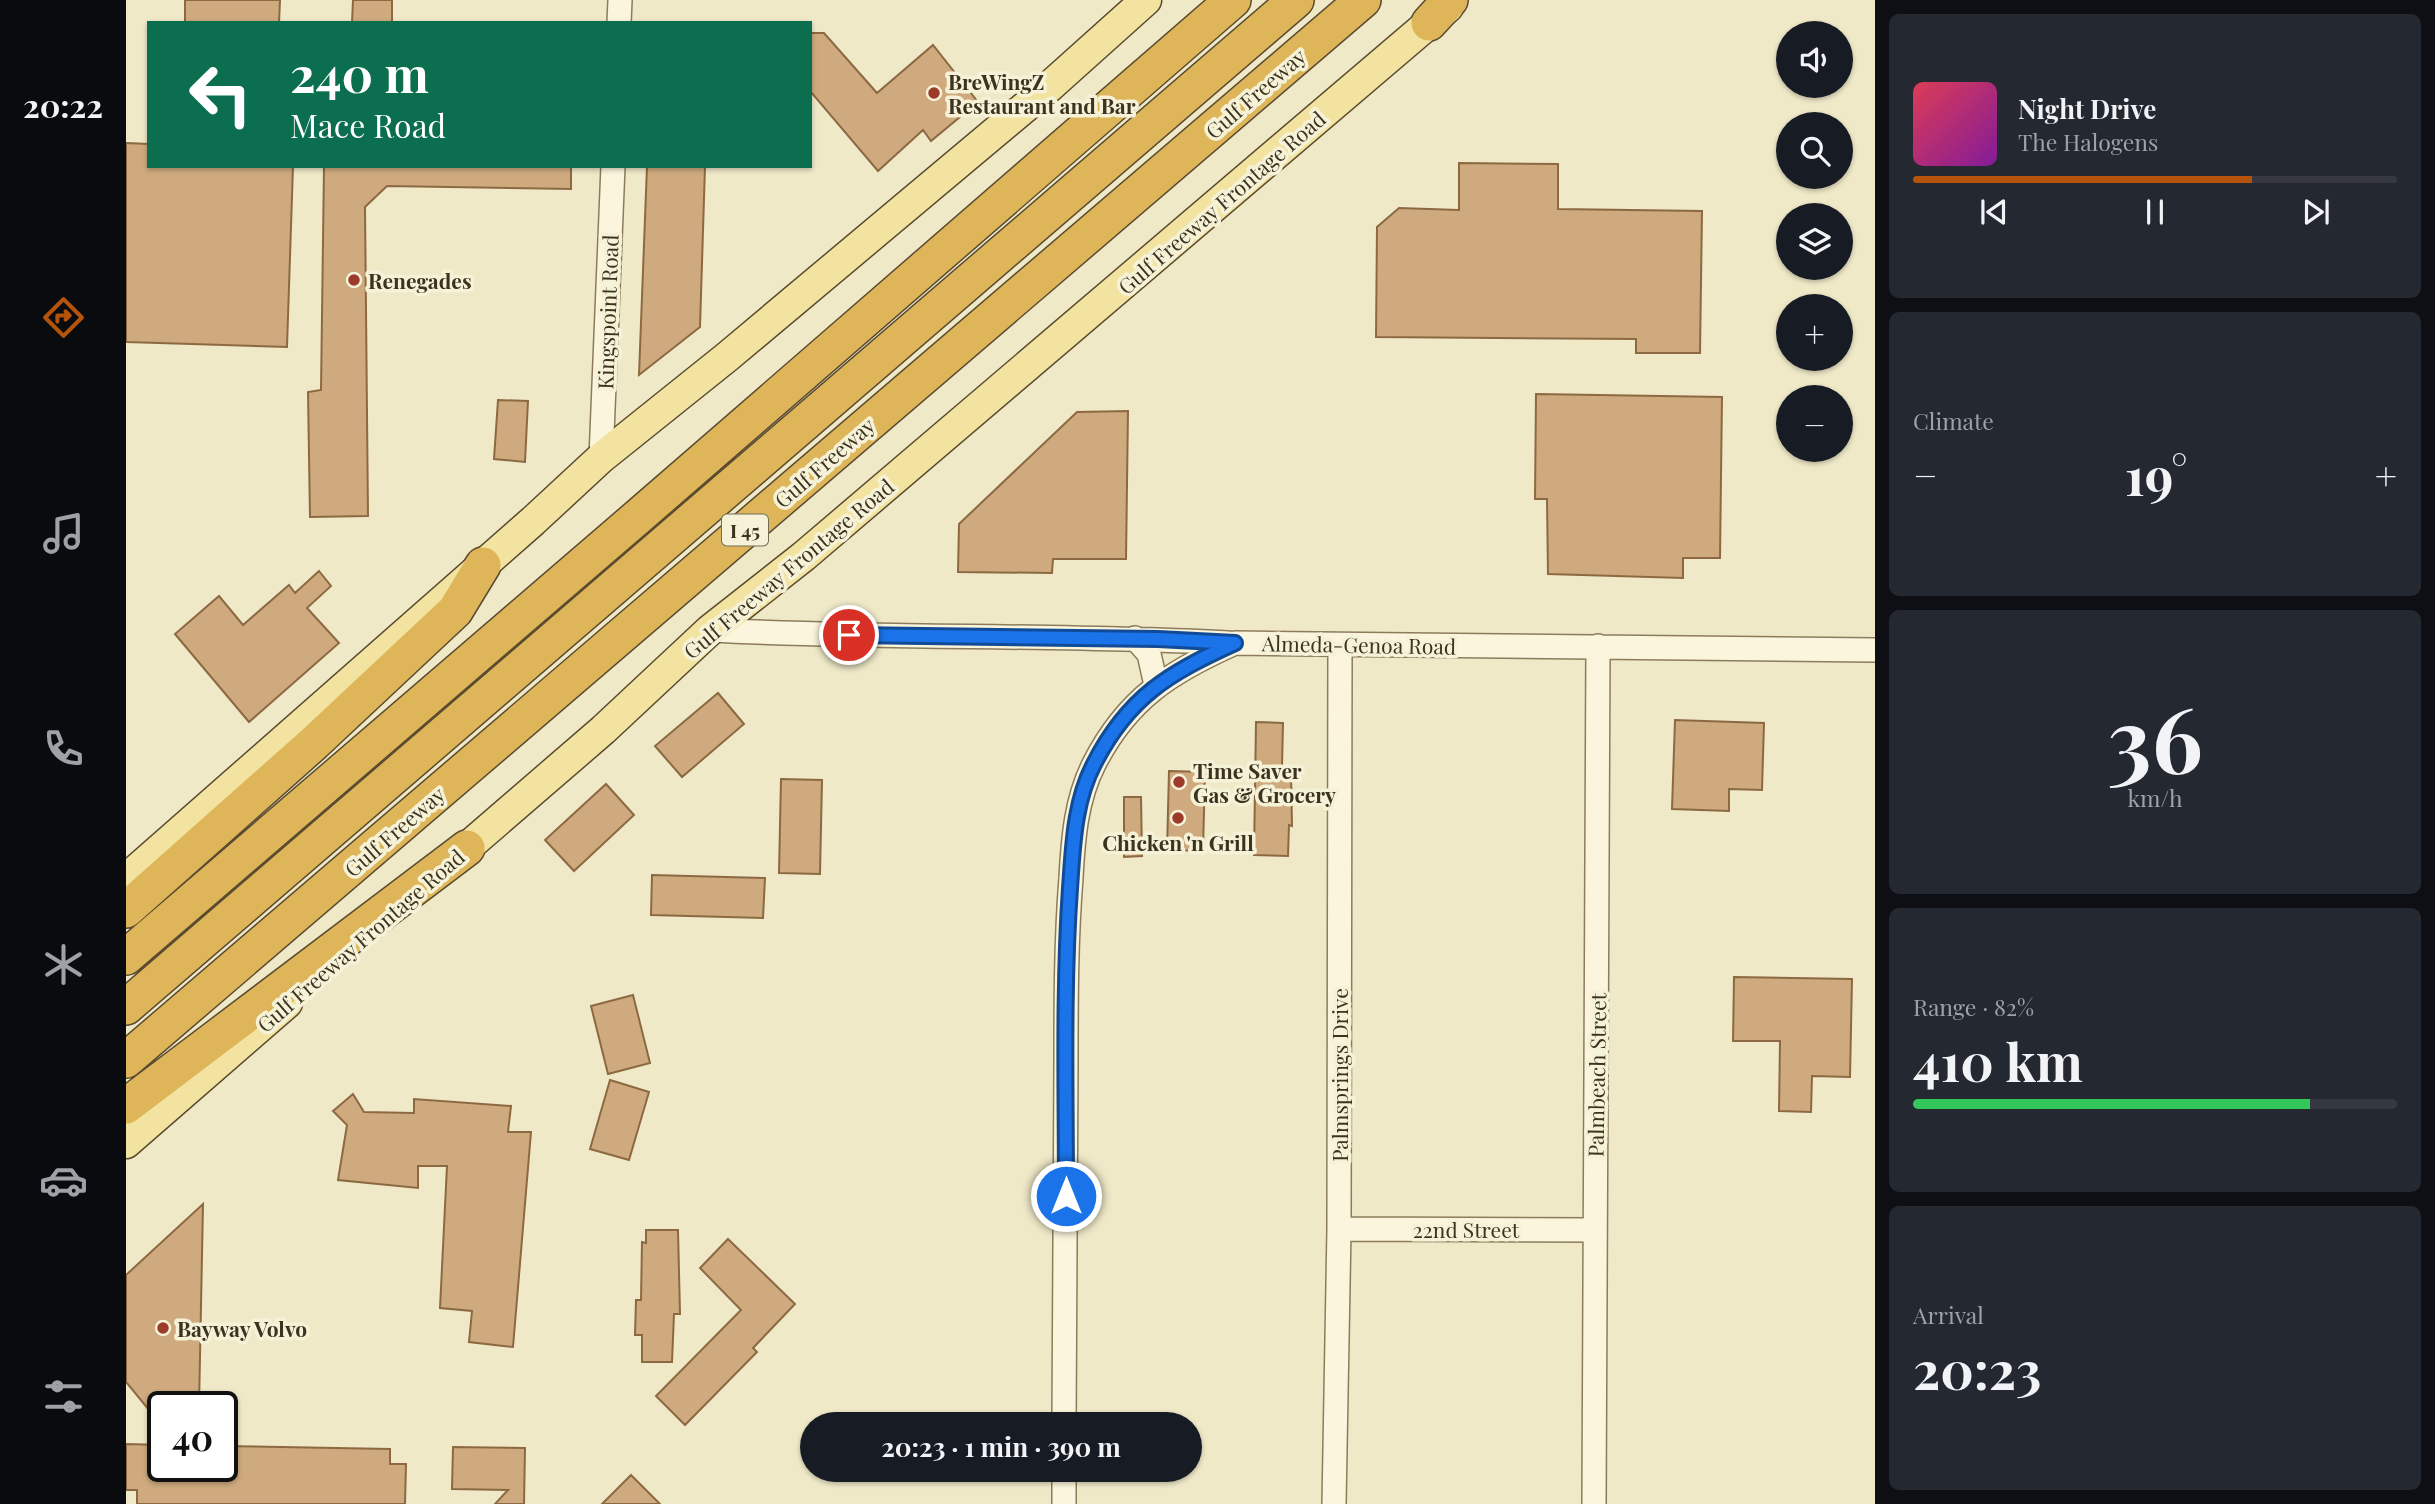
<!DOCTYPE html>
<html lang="en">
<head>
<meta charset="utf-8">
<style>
	:root { --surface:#171b24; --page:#242831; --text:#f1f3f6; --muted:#9ea1a6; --line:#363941; --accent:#b45309 }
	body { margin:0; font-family:"Playfair Display",serif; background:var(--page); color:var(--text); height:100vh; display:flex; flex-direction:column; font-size:26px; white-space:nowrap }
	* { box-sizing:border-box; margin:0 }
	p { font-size:23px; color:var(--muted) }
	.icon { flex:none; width:38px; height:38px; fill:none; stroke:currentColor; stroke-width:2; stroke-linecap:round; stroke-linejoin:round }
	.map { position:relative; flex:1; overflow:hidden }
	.details { display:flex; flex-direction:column; gap:14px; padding:14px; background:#0d0f14; width:560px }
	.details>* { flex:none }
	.top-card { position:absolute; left:21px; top:21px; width:665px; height:147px; border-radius:0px; box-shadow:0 2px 5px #0004; background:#0b6e4f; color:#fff; overflow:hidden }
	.controls { position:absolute; left:1650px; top:21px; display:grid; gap:14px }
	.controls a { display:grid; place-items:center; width:77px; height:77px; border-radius:50%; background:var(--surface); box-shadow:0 2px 5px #0004; font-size:35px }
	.speed { position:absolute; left:21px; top:1391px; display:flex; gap:14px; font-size:35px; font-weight:700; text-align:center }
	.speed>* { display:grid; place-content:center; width:91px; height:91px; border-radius:50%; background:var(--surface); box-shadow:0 2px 5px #0004; line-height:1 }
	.speed .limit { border:4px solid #111; border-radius:10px; background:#fff; color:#111 }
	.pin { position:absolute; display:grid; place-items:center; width:60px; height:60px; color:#fff; margin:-30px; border:4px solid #fff; border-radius:50%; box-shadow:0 2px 7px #0007 }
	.me { position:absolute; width:77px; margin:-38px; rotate:0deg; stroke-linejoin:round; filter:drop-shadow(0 0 5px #0008) }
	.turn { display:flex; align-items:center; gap:24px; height:147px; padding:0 28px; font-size:32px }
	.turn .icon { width:91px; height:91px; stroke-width:2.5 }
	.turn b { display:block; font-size:49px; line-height:60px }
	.big { font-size:52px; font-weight:700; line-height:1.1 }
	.details .tile { flex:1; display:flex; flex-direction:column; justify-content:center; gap:10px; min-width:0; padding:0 24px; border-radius:10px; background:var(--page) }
	.details .dial { align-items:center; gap:0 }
	.dial b { font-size:91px; line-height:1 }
	.song { display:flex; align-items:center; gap:21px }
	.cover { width:84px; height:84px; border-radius:10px; background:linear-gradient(135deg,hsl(350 70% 55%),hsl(290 70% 35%)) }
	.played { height:7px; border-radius:4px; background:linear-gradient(90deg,var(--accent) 70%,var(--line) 70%) }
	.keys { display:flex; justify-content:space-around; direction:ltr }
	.heat { display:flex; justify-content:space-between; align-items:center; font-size:38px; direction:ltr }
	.charge { height:10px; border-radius:5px; background:linear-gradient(90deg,#34c759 82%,var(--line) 0) }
	.trip { position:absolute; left:674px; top:1412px; width:402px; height:70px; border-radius:35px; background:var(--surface); box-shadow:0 2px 5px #0004; font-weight:700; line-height:70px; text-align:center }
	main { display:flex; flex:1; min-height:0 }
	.tab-bar { display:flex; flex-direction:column; width:126px; justify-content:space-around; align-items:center; background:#090b0e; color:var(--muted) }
	.tab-bar .icon { width:49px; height:49px }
	.tab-bar .on { color:var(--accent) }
	.tab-bar b { font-size:32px; color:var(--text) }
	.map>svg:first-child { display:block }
</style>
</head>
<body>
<main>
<nav class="tab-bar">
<b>20:22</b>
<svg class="icon on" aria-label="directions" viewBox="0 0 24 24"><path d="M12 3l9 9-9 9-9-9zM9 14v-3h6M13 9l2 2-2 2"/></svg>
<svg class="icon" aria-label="music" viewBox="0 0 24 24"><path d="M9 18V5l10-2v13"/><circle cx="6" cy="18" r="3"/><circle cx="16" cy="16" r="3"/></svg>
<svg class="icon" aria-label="phone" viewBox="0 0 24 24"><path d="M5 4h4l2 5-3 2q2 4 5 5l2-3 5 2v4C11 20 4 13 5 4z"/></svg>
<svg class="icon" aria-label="climate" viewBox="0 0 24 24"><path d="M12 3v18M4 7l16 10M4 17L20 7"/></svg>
<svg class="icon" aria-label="car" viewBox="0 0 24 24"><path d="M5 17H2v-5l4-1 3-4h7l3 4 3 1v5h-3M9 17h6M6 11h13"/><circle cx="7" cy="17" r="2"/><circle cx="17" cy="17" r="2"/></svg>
<svg class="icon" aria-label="filters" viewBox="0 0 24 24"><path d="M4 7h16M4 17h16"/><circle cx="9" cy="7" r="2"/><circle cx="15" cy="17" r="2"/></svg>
</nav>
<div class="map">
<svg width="1749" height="1504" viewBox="0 0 1749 1504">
	<rect width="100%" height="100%" fill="#efe9c8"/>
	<path fill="#ceaa7e" stroke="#8c6942" stroke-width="2" d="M59 0H154L153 23H59Z
		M227 0H266V23H226Z
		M684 33H698L751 93 807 45 852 102 805 141 797 130 752 171 684 91Z
		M0 143 23 144V166H167L161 347 0 342Z
		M1333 163 1432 164V209L1576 211 1574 353H1510V339L1250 337 1251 227 1273 208 1333 210Z
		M198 166H445V189L261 186 239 207 242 516 184 517 182 392 195 390Z
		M521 166H579L574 327 513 375Z
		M1410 394 1596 397 1594 558H1557V578L1422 574 1421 499H1409Z
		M372 400 402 401 399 462 368 459Z
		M1002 411 1000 559H927L926 573 832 572 833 524 951 412Z
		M193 571 205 586 181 608 213 643 123 722 49 634 93 596 117 625 163 585 169 593Z
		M592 693 618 724 556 777 529 746Z
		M1549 720 1638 723 1636 790 1603 789V811L1546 809Z
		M1130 722 1157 723 1156 766 1158 774H1165L1166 826 1163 825 1162 856 1128 855Z
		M1043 771 1079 772 1077 851 1041 850Z
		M655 779 696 780 694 874 653 873Z
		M480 784 508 815 448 871 419 840Z
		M998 797H1015L1016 856 998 857Z
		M526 875 639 878 637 918 525 915Z
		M1608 977 1726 979 1724 1077 1686 1076 1685 1112 1653 1111 1654 1041H1607Z
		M507 995 524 1063 482 1074 465 1006Z
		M484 1080 523 1092 503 1160 464 1149Z
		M227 1094 238 1112 288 1113V1099L385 1106 382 1132H405L387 1347 343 1342 346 1311 314 1308 321 1166H292V1188L212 1180 221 1125 207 1111Z
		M77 1204 73 1407H37V1410H23L0 1382V1275Z
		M520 1230H552L554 1314H548L546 1362H516V1335H509L510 1300H515L516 1242 520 1243Z
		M602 1239 669 1304 627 1348 631 1352 559 1425 530 1396 615 1310 574 1268Z
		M0 1444 37 1445V1466H96V1446L264 1449V1464H280L279 1504H11V1490H0Z
		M327 1447 399 1448 398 1504H369L382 1490 326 1489Z
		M505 1475 534 1504H476Z"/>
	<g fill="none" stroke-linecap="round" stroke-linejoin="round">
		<g stroke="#8c7c5c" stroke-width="26">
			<path id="minor" d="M493 23 494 0
				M475 458 487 166
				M584 630C756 639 930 634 1102 643
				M1009 638 1023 654 1030 685
				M1213 1229 1468 1230
				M938 1424C939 1304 940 1184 940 1064 940 1001 940 940 945 878 947 840 950 799 968 764 1001 699 1044 672 1109 643L1749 650
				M938 1504V1470
				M1208 1504 1213 1229 1214 645
				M1468 1504 1472 646"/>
		</g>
		<g stroke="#5a4a30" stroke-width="33">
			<path id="major" d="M323 863 477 730 584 630 678 556 1322 7
				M0 879 407 521 475 458 601 357 923 87 1020 0
				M0 1143 161 1003"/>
		</g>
		<g stroke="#5a4a30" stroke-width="38">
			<path id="highway" d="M1303 23 1324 0
				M0 910 188 743 329 611 357 565
				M0 957 514 515 1107 0
				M0 1007 1170 0
				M0 1060 1237 0
				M0 1106 341 848"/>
		</g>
		<use href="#minor" stroke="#faf5dc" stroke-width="23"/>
		<use href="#major" stroke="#f2e4a0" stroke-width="30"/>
		<use href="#highway" stroke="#deb659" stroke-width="35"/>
	</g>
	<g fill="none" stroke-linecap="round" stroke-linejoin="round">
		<g stroke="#114b97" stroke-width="18">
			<path id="route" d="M723 635 1032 639 1109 643C1043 673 1002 697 968 764 948 802 947 847 944 888 937 990 940 1094 940 1196"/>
		</g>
		<use href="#route" stroke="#1a73e8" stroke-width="12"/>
	</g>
	<g fill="#9c3a2b" stroke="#f6f2d8" stroke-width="2.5">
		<circle cx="808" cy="93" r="7"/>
		<circle cx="228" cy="280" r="7"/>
		<circle cx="1053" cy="782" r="7"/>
		<circle cx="1052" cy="818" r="7"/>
		<circle cx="37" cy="1328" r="7"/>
	</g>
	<g text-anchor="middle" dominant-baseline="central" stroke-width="7" stroke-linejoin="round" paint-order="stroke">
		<rect fill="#f6f2d8" stroke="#746c57" stroke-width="2" x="596" y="514.5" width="46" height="31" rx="5"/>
		<g font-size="19" font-weight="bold" fill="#3c3220">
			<text x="619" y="530">I 45</text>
		</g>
		<g font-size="21" font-weight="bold" fill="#3c3220" stroke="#f6f2d8" text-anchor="start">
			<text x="822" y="81">BreWingZ<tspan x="822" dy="24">Restaurant and Bar</tspan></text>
			<text x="242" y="280">Renegades</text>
			<text x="1067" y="770">Time Saver<tspan x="1067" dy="24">Gas &amp; Grocery</tspan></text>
			<text x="1052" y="842" text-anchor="middle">Chicken 'n Grill</text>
			<text x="51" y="1328">Bayway Volvo</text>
		</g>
		<g font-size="21" fill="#3c3220" stroke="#f6f2d8">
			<text transform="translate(1129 93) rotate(-41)">Gulf Freeway</text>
			<text transform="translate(1095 202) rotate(-41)">Gulf Freeway Frontage Road</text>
			<text transform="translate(481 312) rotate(-88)">Kingspoint Road</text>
			<text transform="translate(698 462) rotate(-41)">Gulf Freeway</text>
			<text transform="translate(662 568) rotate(-40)">Gulf Freeway Frontage Road</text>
			<text transform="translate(1233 644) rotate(1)">Almeda-Genoa Road</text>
			<text transform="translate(268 831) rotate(-41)">Gulf Freeway</text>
			<text transform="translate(234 940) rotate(-41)">Gulf Freeway Frontage Road</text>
			<text transform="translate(1213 1075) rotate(-90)">Palmsprings Drive</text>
			<text transform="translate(1470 1075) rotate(-89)">Palmbeach Street</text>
			<text x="1340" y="1229">22nd Street</text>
		</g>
	</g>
</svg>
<div class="controls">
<a><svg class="icon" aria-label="sound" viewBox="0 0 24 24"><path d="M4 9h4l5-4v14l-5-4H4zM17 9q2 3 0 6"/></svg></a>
<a><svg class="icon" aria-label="search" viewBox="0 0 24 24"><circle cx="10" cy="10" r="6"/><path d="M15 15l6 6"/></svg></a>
<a><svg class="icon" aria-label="layers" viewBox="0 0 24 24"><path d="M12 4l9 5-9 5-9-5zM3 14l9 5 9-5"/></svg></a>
<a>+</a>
<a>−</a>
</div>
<div class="speed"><div class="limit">40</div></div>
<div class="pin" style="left:723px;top:635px;background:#d93025"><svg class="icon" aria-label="arrive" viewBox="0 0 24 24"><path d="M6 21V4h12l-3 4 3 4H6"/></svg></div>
<svg class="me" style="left:940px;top:1196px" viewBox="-20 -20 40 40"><circle r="17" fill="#1a73e8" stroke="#fff" stroke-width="3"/><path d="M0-11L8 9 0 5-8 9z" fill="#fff"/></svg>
<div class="trip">20:23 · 1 min · 390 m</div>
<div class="top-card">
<div class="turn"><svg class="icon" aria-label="left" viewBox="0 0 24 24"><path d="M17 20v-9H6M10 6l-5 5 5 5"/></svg><div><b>240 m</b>Mace Road</div></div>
</div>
</div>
<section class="details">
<div class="tile">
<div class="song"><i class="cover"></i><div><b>Night Drive</b><p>The Halogens</p></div></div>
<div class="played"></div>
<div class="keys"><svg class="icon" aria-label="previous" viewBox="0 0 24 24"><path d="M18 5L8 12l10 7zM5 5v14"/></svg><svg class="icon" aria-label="pause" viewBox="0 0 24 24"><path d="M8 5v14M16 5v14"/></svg><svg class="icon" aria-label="next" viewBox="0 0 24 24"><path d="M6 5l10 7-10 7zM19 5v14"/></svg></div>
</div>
<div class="tile"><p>Climate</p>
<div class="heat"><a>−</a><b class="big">19°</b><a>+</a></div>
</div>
<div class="tile dial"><b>36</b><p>km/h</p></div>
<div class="tile"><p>Range · 82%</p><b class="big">410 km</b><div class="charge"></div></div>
<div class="tile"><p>Arrival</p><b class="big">20:23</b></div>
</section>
</main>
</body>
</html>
